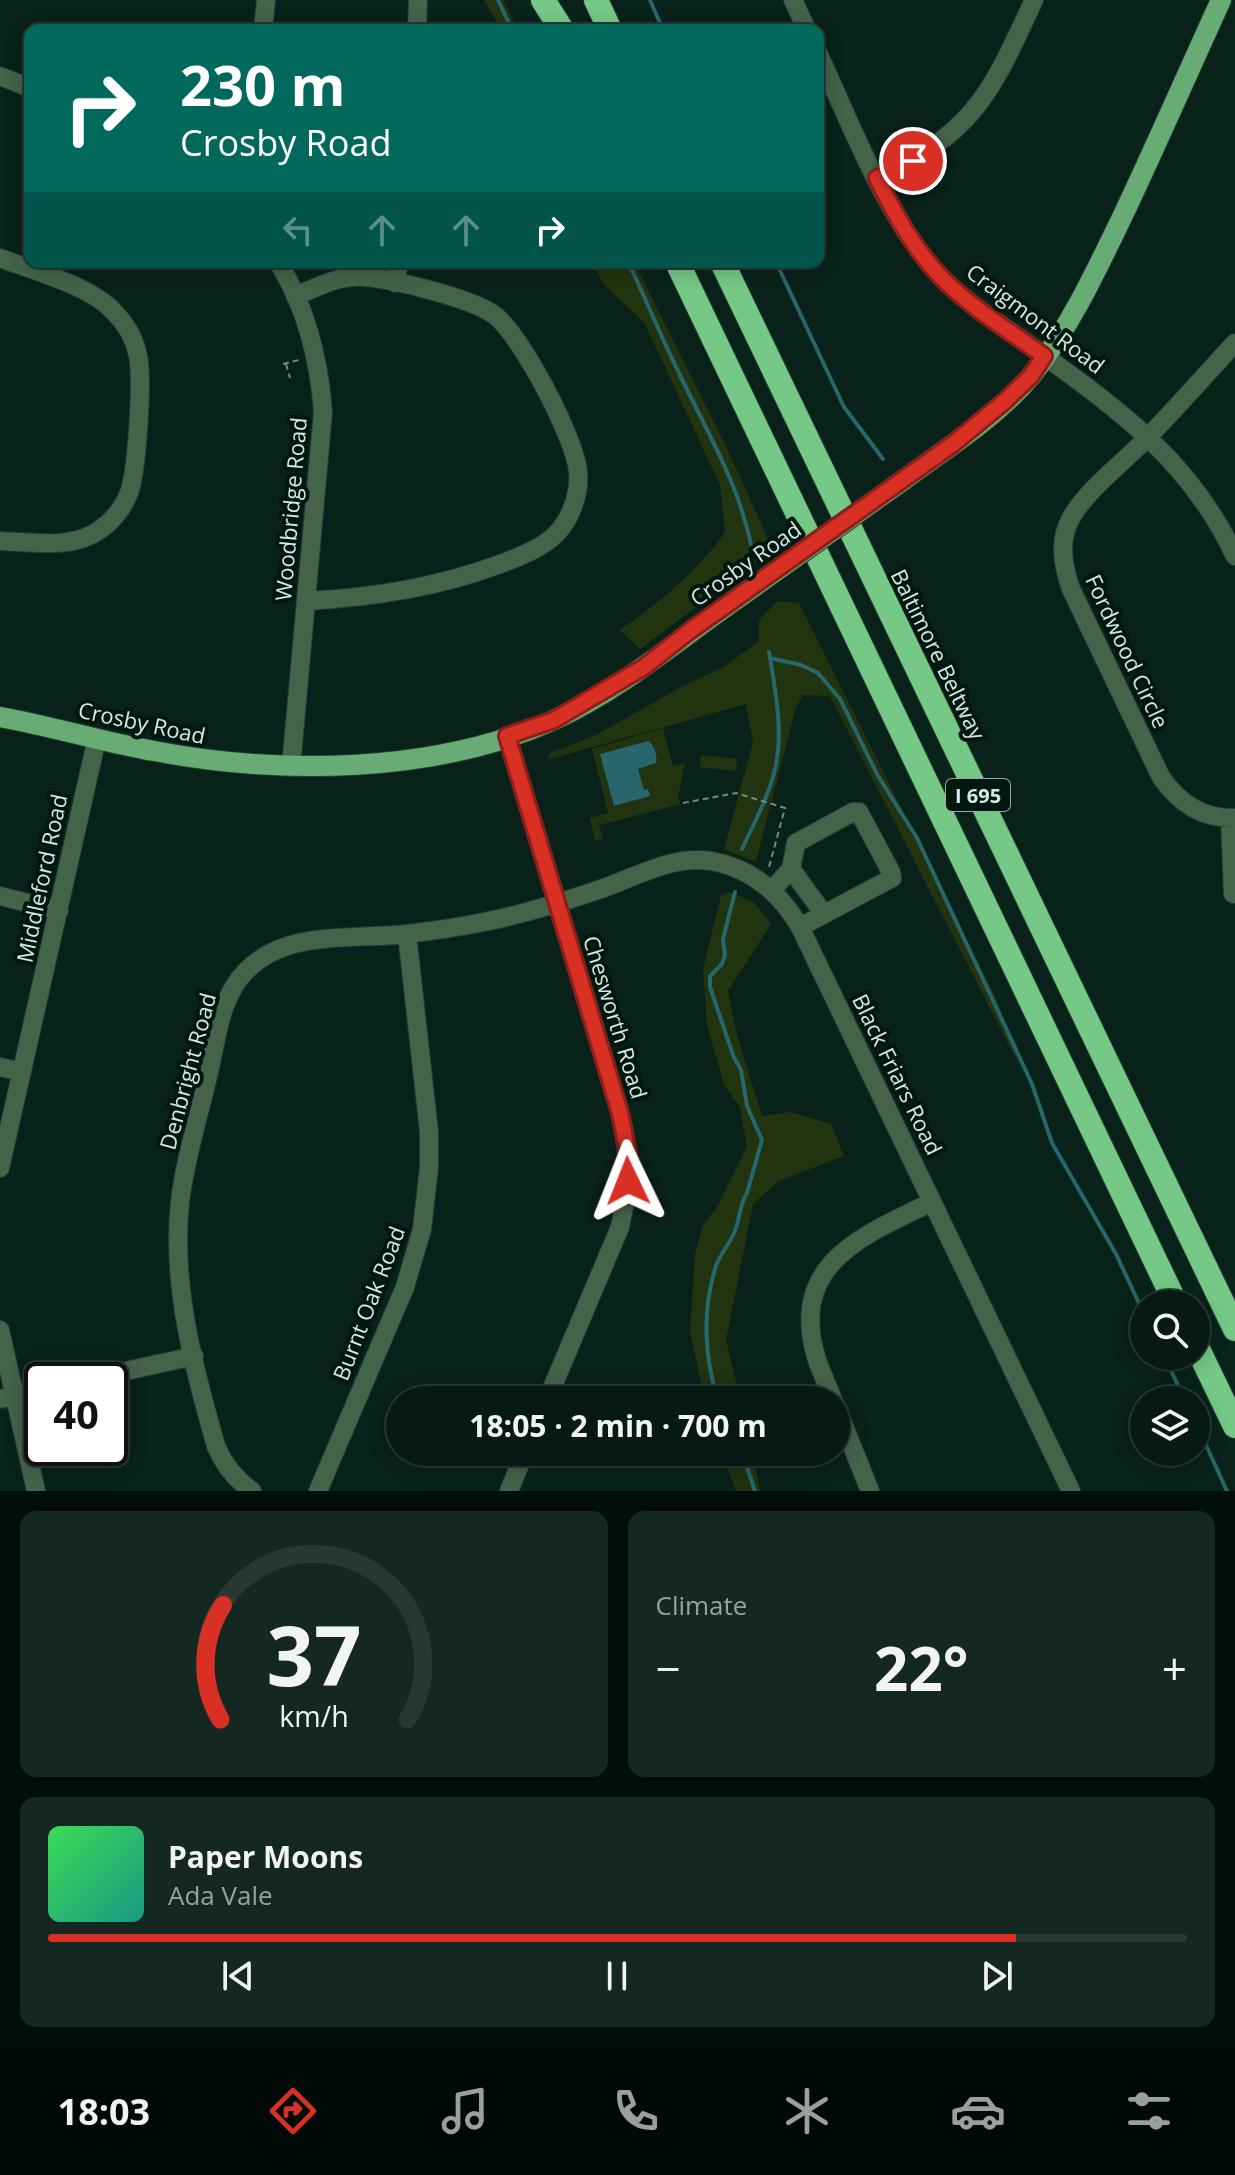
<!DOCTYPE html>
<html lang="en">
<head>
<meta charset="utf-8">
<style>
	:root { --surface:#061a13; --page:#142721; --text:#f1f3f6; --muted:#98a1a0; --line:#273833; --accent:#d93025 }
	body { margin:0; font-family:"Open Sans",sans-serif; background:var(--page); color:var(--text); height:100vh; display:flex; flex-direction:column; font-size:30px; white-space:nowrap }
	* { box-sizing:border-box; margin:0 }
	p { font-size:26px; color:var(--muted) }
	.icon { flex:none; width:44px; height:44px; fill:none; stroke:currentColor; stroke-width:2; stroke-linecap:round; stroke-linejoin:round }
	.map { position:relative; height:1491px; overflow:hidden }
	.drawer { display:flex; flex-direction:column; gap:20px; padding:20px; background:#030e0a; flex:1 }
	.drawer>* { flex:none }
	.banner { position:absolute; left:24px; top:24px; width:800px; height:244px; border-radius:16px; box-shadow:0 4px 20px #0003,0 0 0 2px var(--line); background:#00695c; color:#fff; overflow:hidden }
	.controls { position:absolute; left:1130px; top:1290px; display:grid; gap:16px }
	.controls a { display:grid; place-items:center; width:80px; height:80px; border-radius:50%; background:var(--surface); box-shadow:0 4px 20px #0003,0 0 0 2px var(--line); font-size:40px }
	.speed { position:absolute; left:24px; top:1362px; display:flex; gap:16px; font-size:40px; font-weight:700; text-align:center }
	.speed>* { display:grid; place-content:center; width:104px; height:104px; border-radius:50%; background:var(--surface); box-shadow:0 4px 20px #0003,0 0 0 2px var(--line); line-height:1 }
	.speed .limit { border:4px solid #111; border-radius:12px; background:#fff; color:#111 }
	.pin { position:absolute; display:grid; place-items:center; width:68px; height:68px; color:#fff; margin:-34px; border:4px solid #fff; border-radius:50%; box-shadow:0 2px 8px #0007 }
	.me { position:absolute; width:88px; margin:-44px; rotate:358deg; stroke-linejoin:round; filter:drop-shadow(0 0 6px #0008) }
	.turn { display:flex; align-items:center; gap:28px; height:168px; padding:0 24px; font-size:36px }
	.turn .icon { width:104px; height:104px; stroke-width:2.5 }
	.turn b { display:block; font-size:56px; line-height:68px }
	.lanes { display:flex; align-items:center; height:76px; padding:0 24px; background:#0003; justify-content:center; gap:40px; direction:ltr }
	.lanes .off { opacity:.35 }
	.big { font-size:60px; font-weight:700; line-height:1.1 }
	.drawer .widget { flex:1; display:flex; flex-direction:column; justify-content:center; gap:12px; min-width:0; padding:0 28px; border-radius:16px; background:var(--page) }
	.drawer .dial { align-items:center; gap:0 }
	.dial svg { height:208px; overflow:visible; fill:none; stroke:var(--line); stroke-width:7; stroke-linecap:round; text-anchor:middle }
	.dial text { fill:var(--text); stroke:none }
	.song { display:flex; align-items:center; gap:24px }
	.cover { width:96px; height:96px; border-radius:12px; background:linear-gradient(135deg,hsl(130 70% 55%),hsl(170 70% 35%)) }
	.played { height:8px; border-radius:4px; background:linear-gradient(90deg,var(--accent) 85%,var(--line) 85%) }
	.keys { display:flex; justify-content:space-around; direction:ltr }
	.heat { display:flex; justify-content:space-between; align-items:center; font-size:44px; direction:ltr }
	.drawer .tiles { flex:1; display:grid; gap:20px; grid-template-columns:1fr 1fr }
	.widget:last-child { grid-column:span 2 }
	.trip { position:absolute; left:386px; top:1386px; width:464px; height:80px; border-radius:40px; background:var(--surface); box-shadow:0 4px 20px #0003,0 0 0 2px var(--line); font-weight:700; line-height:80px; text-align:center }
	.dock { display:flex; height:128px; justify-content:space-around; align-items:center; background:#020a08; color:var(--muted) }
	.dock .icon { width:56px; height:56px }
	.dock .active { color:var(--accent) }
	.dock b { font-size:36px; color:var(--text) }
	.map>svg:first-child { display:block }
</style>
</head>
<body>
<div class="map">
<svg width="1235" height="1491" viewBox="0 0 1235 1491">
	<rect width="100%" height="100%" fill="#082219"/>
	<path fill="#223310" d="M484 0H503L518 30H501Z
		M591 262H634L727 448 773 550 640 649 620 630C660 602 697 572 725 532L720 485 644 322 605 286Z
		M778 601 799 603 997 1000 1020 1067 830 696 803 695 795 710 756 862 724 849 753 742 746 704 547 760 550 753 596 735 683 686 724 667 759 641V620Z
		M663 728 673 766 685 763 678 797 681 804 599 825 603 839 595 841 590 818 608 813 592 749Z
		M701 755 737 759 736 771 700 767Z
		M730 892 754 902 771 924 728 991 736 1032 762 1116 790 1112 831 1124 844 1156 779 1181 753 1204 726 1340 740 1400H705L690 1333 695 1254 702 1227 718 1205 747 1147 740 1107 724 1085 707 1025 703 969 721 895Z
		M721 1452H753L760 1491H736Z"/>
	<path fill="#27666c" d="M648 741C654 744 658 757 656 763L638 769 644 790 648 789 650 796 614 806 600 754Z"/>
	<g fill="none" stroke-linecap="round" stroke-linejoin="round">
		<path stroke="#27666c" stroke-width="4" d="M498 0 512 30
			M650 0 663 30
			M628 262C646 299 661 337 679 373 709 436 739 483 753 553
			M776 262 844 407 883 459
			M770 658 801 665 818 673 840 699 878 776 917 838 1032 1084 1052 1143 1116 1254 1144 1314
			M742 849C754 823 769 796 775 769 784 732 775 688 769 652
			M1164 1356 1185 1400
			M718 1400C704 1357 702 1309 716 1266 720 1254 729 1245 734 1233 740 1220 739 1205 747 1193L762 1140 747 1106 741 1070 733 1055 710 987V976L722 964 725 955 723 939 735 892
			M1196 1423 1227 1491
			M742 1452 755 1491"/>
		<g stroke="#253e35" stroke-width="20">
			<path id="minor" d="M793 0 807 30
				M263 30 266 0
				M417 30 418 0
				M818 53C852 126 885 217 940 276 963 300 993 319 1021 339 1108 402 1188 455 1235 556
				M0 76 30 88
				M877 178C976 131 990 94 1034 0
				M0 258C34 271 92 286 115 313 126 324 135 340 138 356 143 380 137 466 130 490 125 505 114 520 101 529 73 550 33 542 0 541
				M278 262C306 307 319 359 323 412L291 767
				M395 283 399 262
				M295 296C314 289 333 278 353 277 381 275 470 298 493 314 520 332 576 440 578 472 580 493 571 519 556 534 542 548 521 556 503 563 439 587 376 597 307 601
				M1235 343C1204 376 1175 410 1143 442 1121 464 1086 491 1071 518 1058 541 1063 566 1071 589L1161 777C1179 803 1202 819 1235 818
				M507 736 620 1113C630 1153 629 1187 620 1227L547 1400
				M1230 819 1233 894
				M791 869 824 914
				M772 890 791 869 796 843 853 812H859L891 872 892 878 800 927
				M0 896 59 911
				M0 1067 22 1072
				M0 1168 97 738
				M0 1330 36 1491
				M85 1380 194 1356
				M0 1399 42 1389
				M833 1400C828 1387 822 1374 817 1360 787 1264 862 1236 932 1202
				M836 1406 870 1491
				M252 1491C236 1480 224 1465 216 1446 194 1369 171 1284 180 1202 185 1159 199 1115 209 1072 217 1038 220 997 246 971 287 929 353 940 407 934 432 931 459 927 484 922 524 914 563 902 601 889 636 877 672 855 711 861 751 868 780 893 800 927L1071 1491
				M318 1491 405 1287 422 1229 429 1168V1132L407 934
				M509 1491 525 1452"/>
		</g>
		<g stroke="#253e35" stroke-width="22">
			<path id="major" d="M905 479C948 447 997 417 1032 375 1071 326 1098 267 1125 211 1158 141 1189 70 1221 0
				M0 717C52 726 102 742 154 751 281 775 434 774 554 720 622 689 680 638 741 596"/>
		</g>
		<g stroke="#253e35" stroke-width="26">
			<path id="highway" d="M543 0 562 30
				M596 0 610 30
				M677 262 1176 1304
				M722 262 1235 1329
				M1196 1345 1235 1426"/>
		</g>
		<path stroke="#758a82" stroke-width="2" stroke-dasharray="6 4" stroke-linecap="butt" d="M223 26 248 28
			M283 364 299 360
			M286 364 290 378
			M683 803 736 793 785 808 769 867"/>
		<use href="#minor" stroke="#446349" stroke-width="18"/>
		<use href="#major" stroke="#67ab75" stroke-width="20"/>
		<use href="#highway" stroke="#75c886" stroke-width="24"/>
		<g stroke="#253e35" stroke-width="22" stroke-linecap="butt">
			<path id="major-bridge" d="M741 596 905 479"/>
		</g>
		<use href="#major-bridge" stroke="#67ab75" stroke-width="20"/>
	</g>
	<g fill="none" stroke-linecap="round" stroke-linejoin="round">
		<g stroke="#8d1f18" stroke-width="20">
			<path id="route" d="M628 1181 629 1158 620 1113 507 736 554 720 644 667 691 630 953 444 1005 401 1031 376 1044 356C1010 331 971 308 941 277 913 248 895 214 877 178L913 161"/>
		</g>
		<use href="#route" stroke="#d93025" stroke-width="14"/>
	</g>
	<g text-anchor="middle" dominant-baseline="central" stroke-width="8" stroke-linejoin="round" paint-order="stroke">
		<rect fill="#011810" stroke="#98aaa3" stroke-width="2" x="946" y="779" width="64" height="32" rx="6"/>
		<g font-size="20" font-weight="bold" fill="#d9e8e2">
			<text x="978" y="795">I 695</text>
		</g>
		<g font-size="22" fill="#d9e8e2" stroke="#011810">
			<text transform="translate(1036 318) rotate(37)">Craigmont Road</text>
			<text transform="translate(290 509) rotate(-85)">Woodbridge Road</text>
			<text transform="translate(745 563) rotate(-35)">Crosby Road</text>
			<text transform="translate(1128 651) rotate(65)">Fordwood Circle</text>
			<text transform="translate(939 654) rotate(64)">Baltimore Beltway</text>
			<text transform="translate(142 722) rotate(12)">Crosby Road</text>
			<text transform="translate(41 878) rotate(-78)">Middleford Road</text>
			<text transform="translate(616 1017) rotate(73)">Chesworth Road</text>
			<text transform="translate(187 1071) rotate(-75)">Denbright Road</text>
			<text transform="translate(898 1074) rotate(64)">Black Friars Road</text>
			<text transform="translate(368 1303) rotate(-69)">Burnt Oak Road</text>
		</g>
	</g>
</svg>
<div class="controls">
<a><svg class="icon" aria-label="search" viewBox="0 0 24 24"><circle cx="10" cy="10" r="6"/><path d="M15 15l6 6"/></svg></a>
<a><svg class="icon" aria-label="layers" viewBox="0 0 24 24"><path d="M12 4l9 5-9 5-9-5zM3 14l9 5 9-5"/></svg></a>
</div>
<div class="speed"><div class="limit">40</div></div>
<div class="pin" style="left:913px;top:161px;background:#d93025"><svg class="icon" aria-label="arrive" viewBox="0 0 24 24"><path d="M6 21V4h12l-3 4 3 4H6"/></svg></div>
<svg class="me" style="left:628px;top:1181px" viewBox="-20 -20 40 40"><path d="M0-17L14 15 0 8-14 15z" fill="#d93025" stroke="#fff" stroke-width="4"/></svg>
<div class="trip">18:05 · 2 min · 700 m</div>
<div class="banner">
<div class="turn"><svg class="icon" aria-label="right" viewBox="0 0 24 24"><path d="M7 20v-9h11M14 6l5 5-5 5"/></svg><div><b>230 m</b>Crosby Road</div></div>
<div class="lanes"><svg class="icon off" aria-label="left" viewBox="0 0 24 24"><path d="M17 20v-9H6M10 6l-5 5 5 5"/></svg><svg class="icon off" aria-label="ahead" viewBox="0 0 24 24"><path d="M12 20V5M6 11l6-6 6 6"/></svg><svg class="icon off" aria-label="ahead" viewBox="0 0 24 24"><path d="M12 20V5M6 11l6-6 6 6"/></svg><svg class="icon" aria-label="right" viewBox="0 0 24 24"><path d="M7 20v-9h11M14 6l5 5-5 5"/></svg></div>
</div>
</div>
<section class="drawer">
<div class="tiles">
<div class="widget dial"><svg viewBox="0 0 100 80">
<path d="M14 69A42 42 0 1 1 86 69"/>
<path d="M14 69A42 42 0 0 1 15 25" stroke="#d93025"/>
<text x="50" y="56" font-size="32" font-weight="700">37</text>
<text x="50" y="72" font-size="11">km/h</text>
</svg></div>
<div class="widget"><p>Climate</p>
<div class="heat"><a>−</a><b class="big">22°</b><a>+</a></div>
</div>
<div class="widget">
<div class="song"><i class="cover"></i><div><b>Paper Moons</b><p>Ada Vale</p></div></div>
<div class="played"></div>
<div class="keys"><svg class="icon" aria-label="previous" viewBox="0 0 24 24"><path d="M18 5L8 12l10 7zM5 5v14"/></svg><svg class="icon" aria-label="pause" viewBox="0 0 24 24"><path d="M8 5v14M16 5v14"/></svg><svg class="icon" aria-label="next" viewBox="0 0 24 24"><path d="M6 5l10 7-10 7zM19 5v14"/></svg></div>
</div>
</div>
</section>
<nav class="dock">
<b>18:03</b>
<svg class="icon active" aria-label="directions" viewBox="0 0 24 24"><path d="M12 3l9 9-9 9-9-9zM9 14v-3h6M13 9l2 2-2 2"/></svg>
<svg class="icon" aria-label="music" viewBox="0 0 24 24"><path d="M9 18V5l10-2v13"/><circle cx="6" cy="18" r="3"/><circle cx="16" cy="16" r="3"/></svg>
<svg class="icon" aria-label="phone" viewBox="0 0 24 24"><path d="M5 4h4l2 5-3 2q2 4 5 5l2-3 5 2v4C11 20 4 13 5 4z"/></svg>
<svg class="icon" aria-label="climate" viewBox="0 0 24 24"><path d="M12 3v18M4 7l16 10M4 17L20 7"/></svg>
<svg class="icon" aria-label="car" viewBox="0 0 24 24"><path d="M5 17H2v-5l4-1 3-4h7l3 4 3 1v5h-3M9 17h6M6 11h13"/><circle cx="7" cy="17" r="2"/><circle cx="17" cy="17" r="2"/></svg>
<svg class="icon" aria-label="filters" viewBox="0 0 24 24"><path d="M4 7h16M4 17h16"/><circle cx="9" cy="7" r="2"/><circle cx="15" cy="17" r="2"/></svg>
</nav>
</body>
</html>
